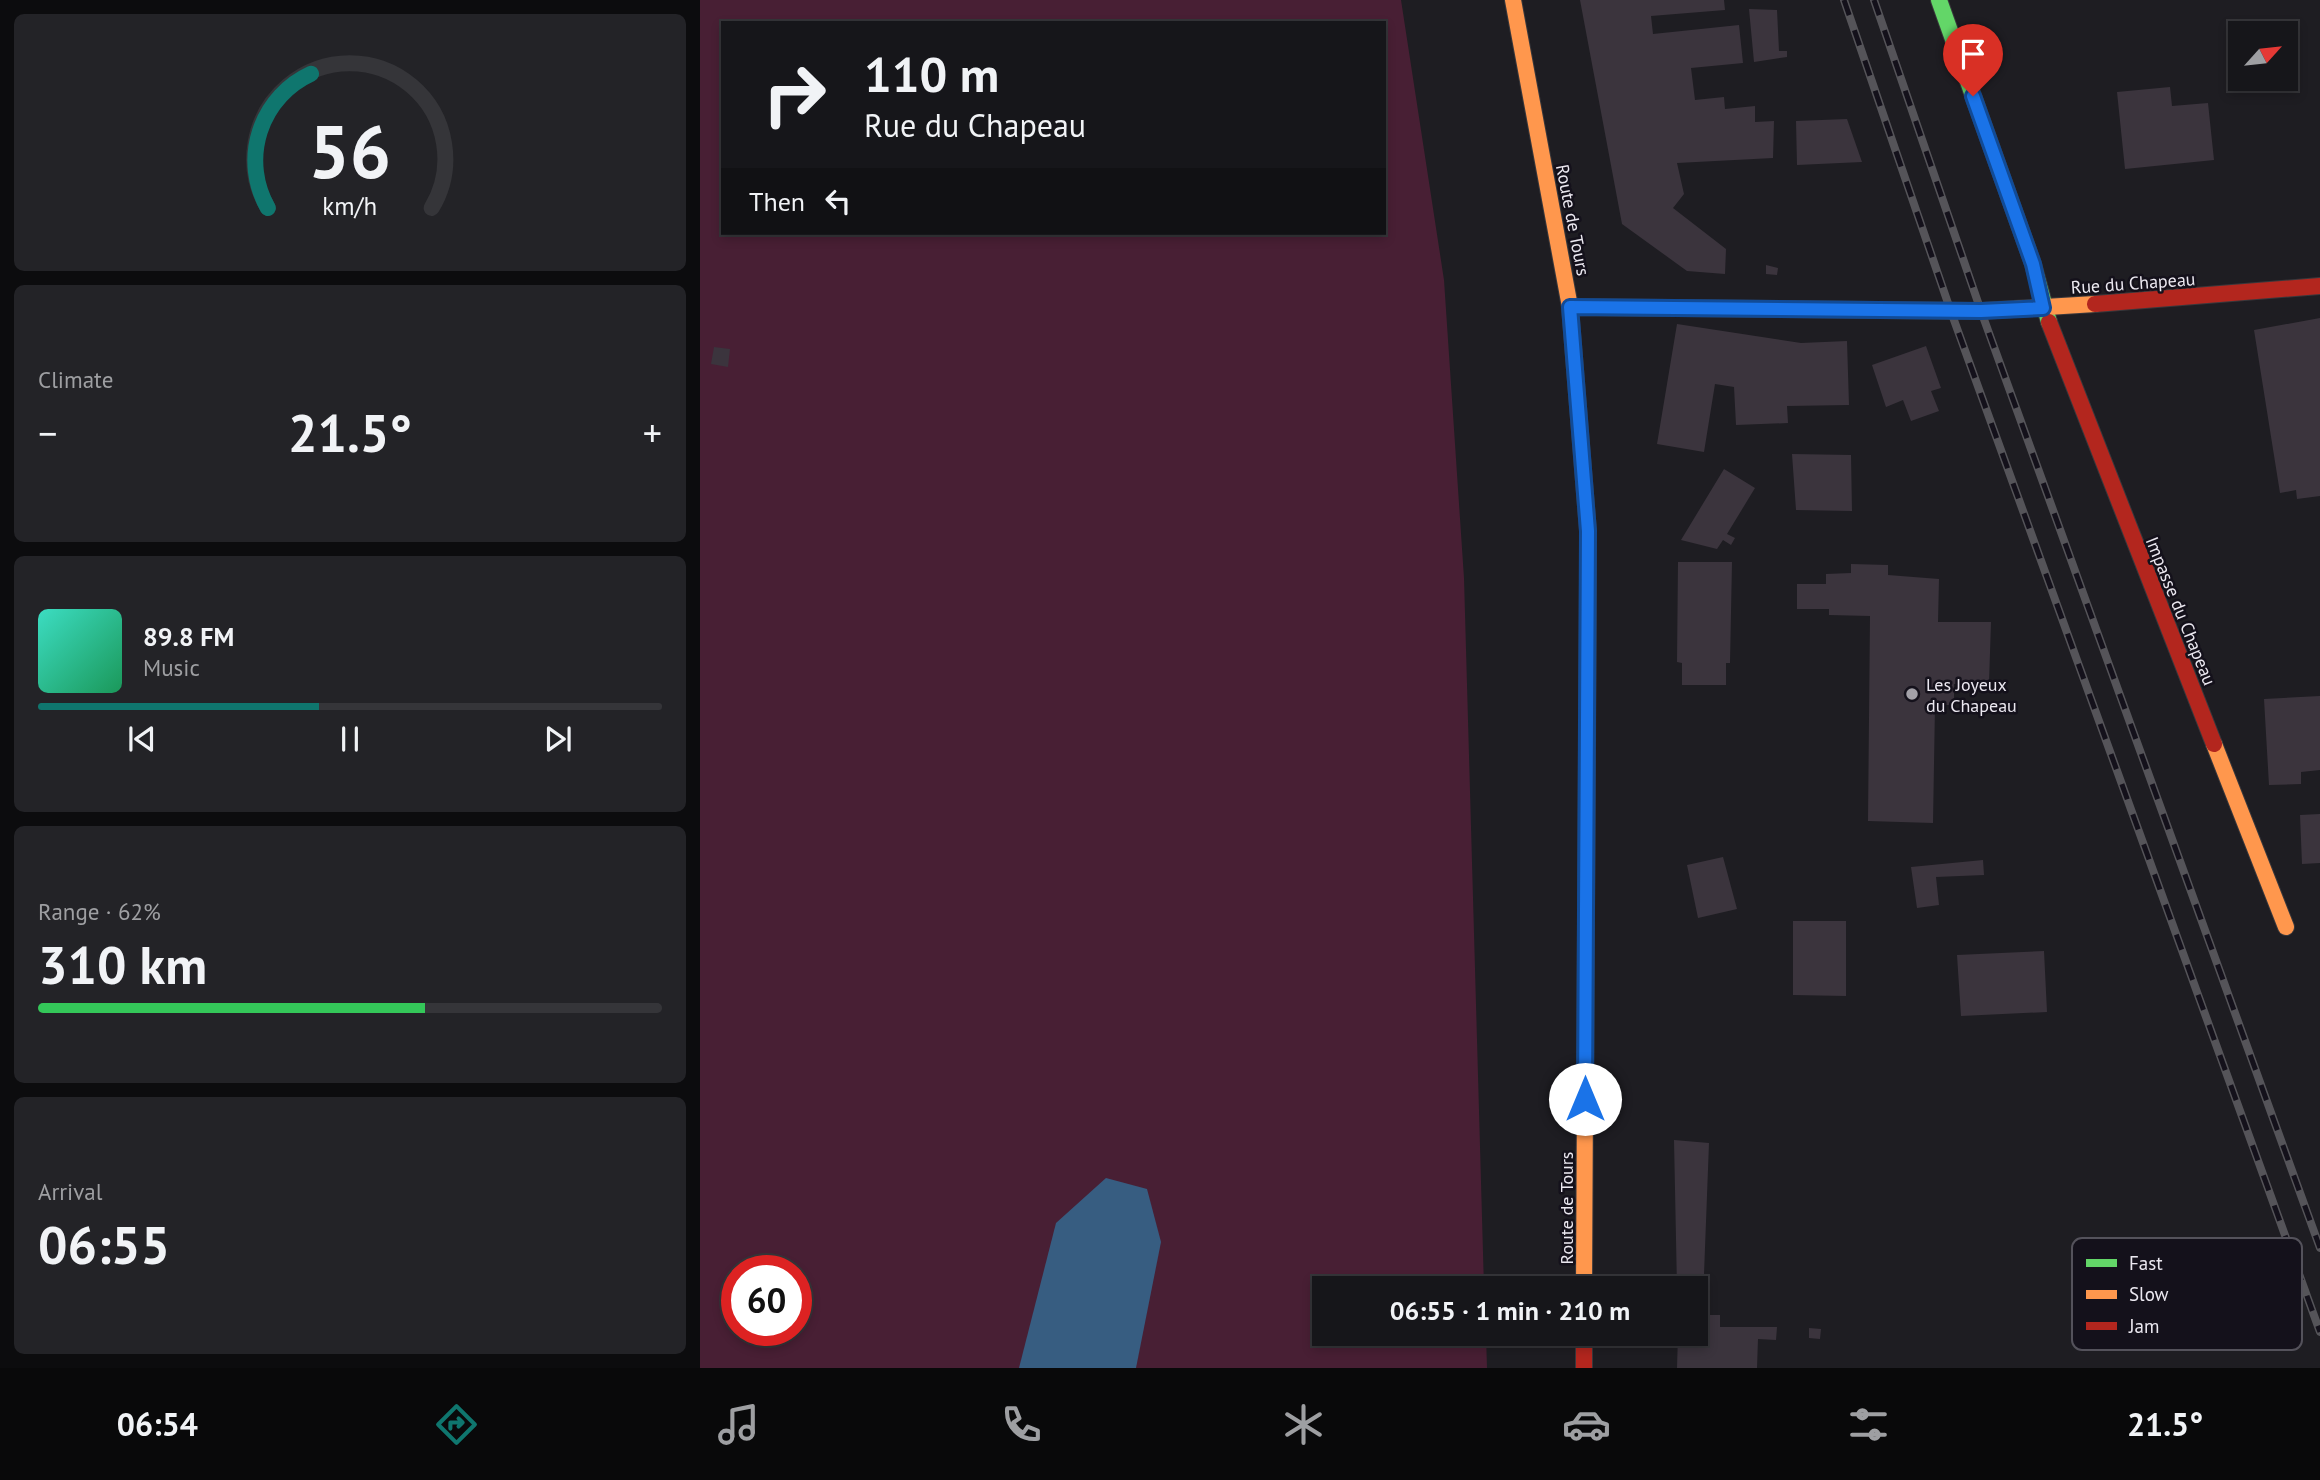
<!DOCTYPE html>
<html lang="en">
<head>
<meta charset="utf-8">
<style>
	:root { --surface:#16161a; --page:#232327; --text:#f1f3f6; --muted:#9e9fa2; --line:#353539; --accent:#0f766e }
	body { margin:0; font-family:"PT Sans",sans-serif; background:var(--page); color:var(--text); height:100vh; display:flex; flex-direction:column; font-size:26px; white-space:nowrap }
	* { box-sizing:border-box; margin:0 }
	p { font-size:23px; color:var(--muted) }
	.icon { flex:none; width:38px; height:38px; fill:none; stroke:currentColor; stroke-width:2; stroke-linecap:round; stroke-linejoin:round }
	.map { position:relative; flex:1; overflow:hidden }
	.side { display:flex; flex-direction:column; gap:14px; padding:14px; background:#0c0c0e; width:700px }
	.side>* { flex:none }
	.guide { position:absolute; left:21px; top:21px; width:665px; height:214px; border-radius:0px; box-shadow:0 4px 10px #0003,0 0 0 2px var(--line); background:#16161a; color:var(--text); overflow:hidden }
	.needle { width:46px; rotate:63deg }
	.fabs { position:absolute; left:1528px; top:21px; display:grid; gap:14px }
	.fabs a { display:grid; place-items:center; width:70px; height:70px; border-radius:0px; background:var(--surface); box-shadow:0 4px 10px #0003,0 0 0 2px var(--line); font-size:35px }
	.speed { position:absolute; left:21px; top:1255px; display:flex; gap:14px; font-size:35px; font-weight:700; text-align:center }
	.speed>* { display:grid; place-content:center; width:91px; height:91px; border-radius:50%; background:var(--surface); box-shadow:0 4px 10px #0003,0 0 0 2px var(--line); line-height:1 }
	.speed .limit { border:10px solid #d22; background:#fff; color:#111 }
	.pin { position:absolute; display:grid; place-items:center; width:60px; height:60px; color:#fff; margin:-72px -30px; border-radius:50% 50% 50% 0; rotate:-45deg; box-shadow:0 0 7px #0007 }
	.pin .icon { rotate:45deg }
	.me { position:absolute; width:77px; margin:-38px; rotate:0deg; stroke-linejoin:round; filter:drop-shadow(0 0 5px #0008) }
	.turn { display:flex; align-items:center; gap:24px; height:147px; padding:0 28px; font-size:32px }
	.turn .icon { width:91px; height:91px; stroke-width:2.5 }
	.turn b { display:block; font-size:49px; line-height:60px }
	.then { display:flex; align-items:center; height:66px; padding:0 28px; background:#0003; gap:14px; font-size:26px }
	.big { font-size:52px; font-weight:700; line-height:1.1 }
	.side .widget { flex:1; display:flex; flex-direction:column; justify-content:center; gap:10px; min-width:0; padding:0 24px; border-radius:10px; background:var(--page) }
	.side .dial { align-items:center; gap:0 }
	.dial svg { height:182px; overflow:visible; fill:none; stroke:var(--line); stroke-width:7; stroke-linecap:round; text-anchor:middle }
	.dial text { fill:var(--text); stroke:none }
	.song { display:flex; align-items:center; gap:21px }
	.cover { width:84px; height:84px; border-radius:10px; background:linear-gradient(135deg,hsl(170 70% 55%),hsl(150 70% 35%)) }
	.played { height:7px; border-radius:4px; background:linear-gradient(90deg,var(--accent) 45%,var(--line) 45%) }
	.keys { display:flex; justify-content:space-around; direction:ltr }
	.heat { display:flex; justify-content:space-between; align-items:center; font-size:38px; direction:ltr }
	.charge { height:10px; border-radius:5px; background:linear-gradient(90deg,#34c759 62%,var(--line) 0) }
	.trip { position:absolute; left:612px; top:1276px; width:396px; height:70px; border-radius:0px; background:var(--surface); box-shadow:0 4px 10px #0003,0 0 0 2px var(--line); font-weight:700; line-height:70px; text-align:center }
	.tabs { display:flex; height:112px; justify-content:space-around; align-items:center; background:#09090a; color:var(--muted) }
	.tabs .icon { width:49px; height:49px }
	.tabs .active { color:var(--accent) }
	.tabs b { font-size:32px; color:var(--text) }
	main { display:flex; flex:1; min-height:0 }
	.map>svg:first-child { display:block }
</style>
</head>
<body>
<main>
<section class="side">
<div class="widget dial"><svg viewBox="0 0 100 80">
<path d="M14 69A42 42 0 1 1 86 69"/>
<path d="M14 69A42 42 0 0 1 33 10" stroke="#0f766e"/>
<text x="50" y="56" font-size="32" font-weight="700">56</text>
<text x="50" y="72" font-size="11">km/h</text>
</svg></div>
<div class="widget"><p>Climate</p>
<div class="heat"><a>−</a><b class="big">21.5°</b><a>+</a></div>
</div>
<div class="widget">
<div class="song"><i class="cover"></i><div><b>89.8 FM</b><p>Music</p></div></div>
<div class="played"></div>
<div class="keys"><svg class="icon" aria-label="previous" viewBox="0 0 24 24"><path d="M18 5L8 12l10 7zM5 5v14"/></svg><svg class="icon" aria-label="pause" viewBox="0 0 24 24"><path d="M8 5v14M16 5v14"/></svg><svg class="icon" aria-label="next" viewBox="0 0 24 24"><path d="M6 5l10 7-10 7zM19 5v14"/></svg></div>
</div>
<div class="widget"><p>Range · 62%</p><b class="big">310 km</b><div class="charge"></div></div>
<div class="widget"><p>Arrival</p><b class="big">06:55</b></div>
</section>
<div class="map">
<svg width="1620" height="1368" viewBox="0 0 1620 1368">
	<rect width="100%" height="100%" fill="#1e1d22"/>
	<path fill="#481f34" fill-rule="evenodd" d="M0 0H701L744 280 764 578 784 1288H625V1334H786L787 1368H0ZM23 23H684V233H23ZM37 1270H96V1330H37Z"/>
	<path fill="#375d81" d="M406 1178 447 1189 461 1242 436 1368H319L356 1223Z"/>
	<path fill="#3b343d" d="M880 0H1024L1025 10 951 16 953 34 1039 25 1043 63 991 68 995 100 1024 97 1025 109 1055 106V122L1074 121 1073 158 977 163 984 194 973 208 1026 249 1025 274 987 271 922 224Z
		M1049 9 1077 10 1079 51H1087V57L1054 62Z
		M1470 87 1472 106 1508 103 1514 160 1425 169 1417 92Z
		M1147 119 1162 162 1097 165 1096 121Z
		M1066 265 1078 268 1077 275 1066 274Z
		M1620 318V496L1597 499 1596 490 1580 493 1554 330Z
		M977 324 1101 343 1147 341 1149 405 1087 406 1088 423 1036 425 1034 387 1015 384 1004 452 957 444Z
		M1226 346 1241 388 1231 391 1239 411 1211 421 1203 400 1186 407 1172 365Z
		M14 347 30 349 28 367 11 364Z
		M1092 454 1151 455 1152 511 1096 510Z
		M1024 469 1055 488 1027 534 1035 538 1031 545 1023 540 1017 549 981 540Z
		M978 562H1032L1030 663H1026V685H982V663L977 662Z
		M1151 564 1188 565V575L1239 579 1238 622H1291L1289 683 1254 684V705H1235L1233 823 1168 821 1170 616 1129 615V609H1097V584H1126V574L1151 573Z
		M1620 696V770L1601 772V784L1569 785 1564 699Z
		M1620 814V863L1602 864 1600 815Z
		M1023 857 1037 909 998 918 987 865Z
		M1283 860 1284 875 1236 877 1239 905 1217 908 1211 867Z
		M1093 921H1146V996L1093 995Z
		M1344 951 1347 1012 1261 1016 1257 955Z
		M974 1140 1009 1143 1002 1327H1008L1007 1315H1020V1327H1077L1076 1340 1058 1339 1057 1368H977L978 1334H996V1288H977Z
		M1109 1328 1121 1329 1120 1339 1109 1338Z"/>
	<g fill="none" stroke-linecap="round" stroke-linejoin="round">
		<g stroke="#39383c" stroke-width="18">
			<path id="fast" d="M1239 0 1333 264 1349 322
				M885 1096 888 577"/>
		</g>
		<g stroke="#39383c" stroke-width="18">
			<path id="slow" d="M813 0 870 307 888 531V577
				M870 307 1281 311 1395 304
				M1514 744 1586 927
				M884 1288 885 1096"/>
		</g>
		<g stroke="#39383c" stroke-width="18">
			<path id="jam" d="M1395 304 1620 286
				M1349 322 1514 744
				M884 1334V1368"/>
		</g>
		<use href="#fast" stroke="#63d668" stroke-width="16"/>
		<use href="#slow" stroke="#ff974d" stroke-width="16"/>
		<use href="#jam" stroke="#b3261e" stroke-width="16"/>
		<g stroke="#555459" stroke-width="8">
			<path id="rail" d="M1144 0 1250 309 1620 1332
				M1174 0 1281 311 1620 1248"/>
		</g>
		<use href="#rail" stroke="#14111b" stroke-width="5" stroke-dasharray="16" stroke-linecap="butt"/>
	</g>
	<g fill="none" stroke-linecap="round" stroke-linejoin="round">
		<g stroke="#114b97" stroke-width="18">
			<path id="route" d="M885 1099 888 531 870 307 1281 311 1343 308 1333 264 1273 96"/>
		</g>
		<use href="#route" stroke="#1a73e8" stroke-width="12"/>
	</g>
	<circle fill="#a3a1a8" stroke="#14111b" stroke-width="2.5" cx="1212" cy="694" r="7"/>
	<g text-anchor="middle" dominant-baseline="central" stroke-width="5" stroke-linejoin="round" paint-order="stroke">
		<g font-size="18" fill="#ebe8f0" stroke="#14111b">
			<text transform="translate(873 220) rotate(79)">Route de Tours</text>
			<text transform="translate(1433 283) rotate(-4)">Rue du Chapeau</text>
			<text transform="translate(1481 611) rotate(68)">Impasse du Chapeau</text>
			<text transform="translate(866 1208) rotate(-90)">Route de Tours</text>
		</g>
		<g font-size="18" fill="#ebe8f0" stroke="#14111b" text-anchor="start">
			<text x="1226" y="684">Les Joyeux<tspan x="1226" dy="21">du Chapeau</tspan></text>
		</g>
	</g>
	<rect x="1372" y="1238" width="230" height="112" rx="10" fill="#14111b" stroke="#54525b" stroke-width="2"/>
	<rect x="1386" y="1259" width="31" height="8" fill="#63d668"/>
	<rect x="1386" y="1290" width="31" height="9" fill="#ff974d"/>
	<rect x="1386" y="1322" width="31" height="8" fill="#b3261e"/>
	<g font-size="19" fill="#ebe8f0">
		<text x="1429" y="1270">Fast</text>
		<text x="1429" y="1301">Slow</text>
		<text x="1429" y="1333">Jam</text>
	</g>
</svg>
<div class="fabs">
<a><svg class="needle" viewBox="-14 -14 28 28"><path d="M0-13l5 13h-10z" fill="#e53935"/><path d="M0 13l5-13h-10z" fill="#9e9fa2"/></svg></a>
</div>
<div class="speed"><div class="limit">60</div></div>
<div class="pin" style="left:1273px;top:96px;background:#d93025"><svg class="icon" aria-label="arrive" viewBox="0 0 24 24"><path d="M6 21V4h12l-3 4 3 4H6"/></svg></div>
<svg class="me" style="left:885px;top:1099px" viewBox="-20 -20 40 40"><circle r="19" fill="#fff"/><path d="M0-13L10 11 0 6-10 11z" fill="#1a73e8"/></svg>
<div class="trip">06:55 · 1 min · 210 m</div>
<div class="guide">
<div class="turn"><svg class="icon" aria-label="right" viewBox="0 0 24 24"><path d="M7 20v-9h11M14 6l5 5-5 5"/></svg><div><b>110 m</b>Rue du Chapeau</div></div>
<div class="then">Then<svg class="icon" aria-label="left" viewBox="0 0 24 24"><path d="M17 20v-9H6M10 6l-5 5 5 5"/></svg></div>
</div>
</div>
</main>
<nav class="tabs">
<b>06:54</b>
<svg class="icon active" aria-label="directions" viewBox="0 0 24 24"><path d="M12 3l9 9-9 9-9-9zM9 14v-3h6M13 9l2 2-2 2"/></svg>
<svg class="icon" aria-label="music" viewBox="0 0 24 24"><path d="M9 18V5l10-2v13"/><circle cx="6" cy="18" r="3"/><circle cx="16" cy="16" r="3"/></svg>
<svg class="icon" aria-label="phone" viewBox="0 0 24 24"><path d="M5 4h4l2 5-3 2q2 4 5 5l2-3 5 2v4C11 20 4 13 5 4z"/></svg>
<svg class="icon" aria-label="climate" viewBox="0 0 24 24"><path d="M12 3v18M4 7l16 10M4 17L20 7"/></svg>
<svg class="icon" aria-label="car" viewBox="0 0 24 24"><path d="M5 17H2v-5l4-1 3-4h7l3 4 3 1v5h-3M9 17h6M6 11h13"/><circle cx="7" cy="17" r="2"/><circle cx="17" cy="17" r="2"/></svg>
<svg class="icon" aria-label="filters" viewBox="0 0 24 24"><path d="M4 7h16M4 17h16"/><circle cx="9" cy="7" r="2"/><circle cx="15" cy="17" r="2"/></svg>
<b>21.5°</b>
</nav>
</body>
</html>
